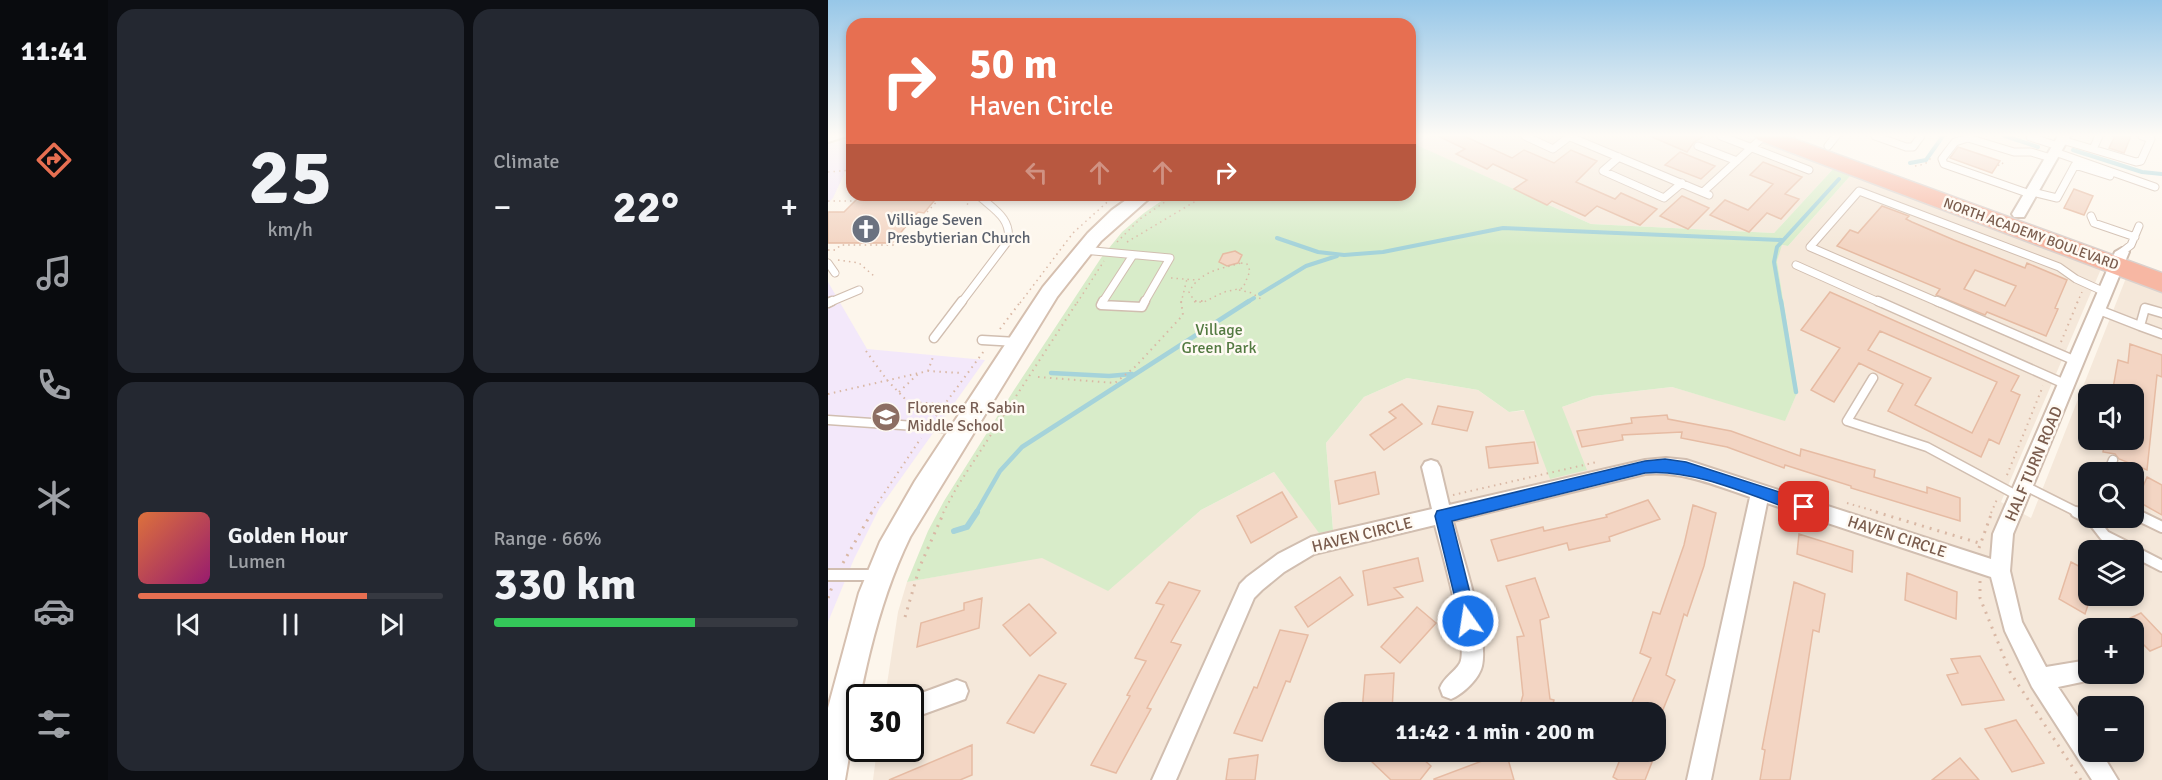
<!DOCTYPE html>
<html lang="en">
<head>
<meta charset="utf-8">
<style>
	:root { --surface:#171b24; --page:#242831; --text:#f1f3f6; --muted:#9ea1a6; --line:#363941; --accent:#e76f51 }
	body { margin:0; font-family:Signika,sans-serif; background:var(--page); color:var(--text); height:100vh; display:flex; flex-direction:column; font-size:22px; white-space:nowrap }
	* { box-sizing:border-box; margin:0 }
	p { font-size:20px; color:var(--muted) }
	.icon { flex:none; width:33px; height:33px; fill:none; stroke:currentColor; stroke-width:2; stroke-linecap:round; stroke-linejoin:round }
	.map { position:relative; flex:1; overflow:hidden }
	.details { display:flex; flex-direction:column; gap:9px; padding:9px; background:#0d0f14; width:720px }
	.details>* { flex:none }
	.top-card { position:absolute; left:18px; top:18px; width:570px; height:183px; border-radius:18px; box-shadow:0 3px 9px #0003; background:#e76f51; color:#fff; overflow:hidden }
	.controls { position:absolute; left:1250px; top:384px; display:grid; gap:12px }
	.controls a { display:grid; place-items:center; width:66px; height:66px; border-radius:12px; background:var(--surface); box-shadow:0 3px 9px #0003; font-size:30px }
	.speed { position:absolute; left:18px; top:684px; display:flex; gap:12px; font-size:30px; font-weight:700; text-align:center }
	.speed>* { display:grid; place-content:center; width:78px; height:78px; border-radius:50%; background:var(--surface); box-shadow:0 3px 9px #0003; line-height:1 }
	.speed .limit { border:3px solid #111; border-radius:9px; background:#fff; color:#111 }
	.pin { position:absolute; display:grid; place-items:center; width:51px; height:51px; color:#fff; margin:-26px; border-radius:12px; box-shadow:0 3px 9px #0006 }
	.me { position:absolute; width:66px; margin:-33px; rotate:347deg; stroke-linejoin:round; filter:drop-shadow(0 0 4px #0008) }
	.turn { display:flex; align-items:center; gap:21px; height:126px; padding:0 24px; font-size:27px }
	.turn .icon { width:78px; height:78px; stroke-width:2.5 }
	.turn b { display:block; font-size:42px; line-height:51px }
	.lanes { display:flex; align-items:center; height:57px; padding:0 24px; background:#0003; justify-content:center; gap:30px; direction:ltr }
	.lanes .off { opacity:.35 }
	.big { font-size:45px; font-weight:700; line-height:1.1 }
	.details .widget { flex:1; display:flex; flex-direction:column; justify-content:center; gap:9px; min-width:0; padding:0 21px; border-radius:18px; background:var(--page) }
	.details .dial { align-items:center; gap:0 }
	.dial b { font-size:78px; line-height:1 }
	.song { display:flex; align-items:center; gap:18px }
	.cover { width:72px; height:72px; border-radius:9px; background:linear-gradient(135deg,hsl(20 70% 55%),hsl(320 70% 35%)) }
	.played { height:6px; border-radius:3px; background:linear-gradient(90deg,var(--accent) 75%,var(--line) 75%) }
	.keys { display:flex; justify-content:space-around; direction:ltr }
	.heat { display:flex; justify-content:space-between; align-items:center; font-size:33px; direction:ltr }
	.charge { height:9px; border-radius:4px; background:linear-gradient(90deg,#34c759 66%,var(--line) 0) }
	.details .tiles { flex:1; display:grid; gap:9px; grid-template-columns:repeat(2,1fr) }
	.trip { position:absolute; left:496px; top:702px; width:342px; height:60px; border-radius:18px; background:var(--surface); box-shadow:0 3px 9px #0003; font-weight:700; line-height:60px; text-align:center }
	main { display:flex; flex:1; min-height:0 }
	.tabs { display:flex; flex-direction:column; width:108px; justify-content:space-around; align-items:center; background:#090b0e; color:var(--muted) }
	.tabs .icon { width:42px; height:42px }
	.tabs .selected { color:var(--accent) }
	.tabs b { font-size:27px; color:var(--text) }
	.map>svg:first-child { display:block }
</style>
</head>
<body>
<main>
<nav class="tabs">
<b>11:41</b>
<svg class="icon selected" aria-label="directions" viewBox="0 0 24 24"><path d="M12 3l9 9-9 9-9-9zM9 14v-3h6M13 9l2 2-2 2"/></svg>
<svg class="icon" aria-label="music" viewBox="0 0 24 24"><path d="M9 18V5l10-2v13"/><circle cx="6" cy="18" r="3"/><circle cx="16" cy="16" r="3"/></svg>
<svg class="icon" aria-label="phone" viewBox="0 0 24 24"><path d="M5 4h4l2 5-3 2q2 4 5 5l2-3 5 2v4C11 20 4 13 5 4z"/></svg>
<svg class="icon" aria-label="climate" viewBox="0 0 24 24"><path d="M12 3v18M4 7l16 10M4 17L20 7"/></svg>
<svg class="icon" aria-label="car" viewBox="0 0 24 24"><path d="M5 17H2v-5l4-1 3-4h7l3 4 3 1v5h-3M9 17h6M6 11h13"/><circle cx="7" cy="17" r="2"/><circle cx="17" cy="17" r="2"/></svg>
<svg class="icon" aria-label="filters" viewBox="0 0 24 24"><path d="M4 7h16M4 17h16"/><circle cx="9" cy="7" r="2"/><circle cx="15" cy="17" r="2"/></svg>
</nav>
<section class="details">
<div class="tiles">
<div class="widget dial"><b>25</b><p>km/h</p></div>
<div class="widget"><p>Climate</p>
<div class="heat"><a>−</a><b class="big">22°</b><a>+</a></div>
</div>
<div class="widget">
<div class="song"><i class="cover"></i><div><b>Golden Hour</b><p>Lumen</p></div></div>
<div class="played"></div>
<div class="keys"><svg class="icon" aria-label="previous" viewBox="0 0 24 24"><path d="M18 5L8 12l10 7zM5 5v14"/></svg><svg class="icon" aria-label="pause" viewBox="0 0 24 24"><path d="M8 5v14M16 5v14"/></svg><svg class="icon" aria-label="next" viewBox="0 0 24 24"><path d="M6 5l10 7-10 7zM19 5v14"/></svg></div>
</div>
<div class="widget"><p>Range · 66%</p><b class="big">330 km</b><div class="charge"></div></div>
</div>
</section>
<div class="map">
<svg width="1334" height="780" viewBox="0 0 1334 780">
	<rect width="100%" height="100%" fill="#fdf6ec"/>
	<path fill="#f5e8da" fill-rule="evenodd" d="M601 136 920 137 1006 168 946 233 763 224 588 145Z
		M1023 175 1273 269 1173 502 1203 518 1298 278 1334 292V780H45L49 749 82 748V698L57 697 70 612 79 582 214 557 280 590 373 510 446 472 491 532 505 529 498 443 536 397 579 378 650 390 681 412 734 407 765 396 844 387 957 420 970 391 949 261 952 249 954 245 960 246ZM1260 394H1305V440H1260ZM1260 472H1305V518H1260ZM1260 550H1305V596H1260ZM1260 628H1305V674H1260ZM1260 706H1305V752H1260ZM507 712H828V752H507Z"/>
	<path fill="#f3e8fa" d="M24 139V157L5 198 0 203V142Z
		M0 282 39 349 157 360 51 509 26 559 0 622Z"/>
	<path fill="#d8ecc9" d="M582 142 763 224 946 233 1006 168 1023 175 960 246 954 245 949 261 970 391 957 421 844 387 765 396 734 407 759 470 722 479 696 410 681 412 650 390 579 378 536 397 498 443 505 530 491 533 446 472 373 510 280 591 214 558 79 582 100 531 116 501 186 390 273 258 294 232 316 213 342 195H582Z"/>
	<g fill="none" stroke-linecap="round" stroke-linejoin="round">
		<path stroke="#a5d3da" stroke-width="4" d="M1177 136 1210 147
			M1245 150 1314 172 1334 174
			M1082 163 1098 160 1115 136
			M449 238 490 252 516 255 555 252 675 228 954 240
			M432 294 478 266 509 256
			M418 303 426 298
			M953 303 946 262 949 247 1011 179"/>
		<path stroke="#a5d3da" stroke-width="4.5" d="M953 301 968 392
			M223 373 281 376 304 374
			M148 513 172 471 194 447 421 301"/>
		<path stroke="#a5d3da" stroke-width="6" d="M126 531 139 527 149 512"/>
	</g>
	<path fill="#f3d5c3" stroke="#e6bba3" stroke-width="1.5" fill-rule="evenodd" d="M610 136H636L684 158 696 150 726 163 743 150 769 161 748 182 787 199 793 193 829 209 812 225 769 206 757 216 724 201 719 205 686 189 699 180 665 164 659 169 628 154 637 149Z
		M822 136H876L866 142 859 152Z
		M1287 136H1303L1296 153 1281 148Z
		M1130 147 1172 161 1164 173 1122 158Z
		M852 152 887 166 873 179 837 165Z
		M935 162 974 177 957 194 971 199 953 219 939 213 921 232 882 215 897 200 920 210 945 184 922 175Z
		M1246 189 1265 196 1256 215 1236 208Z
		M91 195H111L96 213 90 212 64 243H0V212H16L30 198H88Z
		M854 196 881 208 860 229 832 216Z
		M1054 206 1081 216 1078 219 1084 222 1126 240 1197 268 1199 263 1239 280 1227 308 1230 309 1218 336 1159 312 1157 315 1108 295 1112 289 1009 246 1022 230 1030 233ZM1147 270 1188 286 1177 306 1136 289Z
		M407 251 414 255 410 263 399 266 391 262 395 254Z
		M1002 292 1191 376 1183 391 1192 395 1171 444 1161 439 1153 457 1060 411 1075 384 1031 363 1006 402 983 390 1012 348 973 330ZM1052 331 1169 382 1144 433 1087 405 1103 378 1040 350Z
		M1302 344 1334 355V377L1329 375 1319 470 1291 459 1287 454 1275 452 1277 440H1305V394H1284L1290 360 1300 363Z
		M574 404 594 424 556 450 542 435 568 418 561 412Z
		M610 406 645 412 639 431 604 424Z
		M839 415 840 419 903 431 972 456 973 449 1032 466 1047 470 1046 477 1099 493V487L1132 498V521L1023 488V486L957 465 956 468 899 447 853 438 854 432 794 435 795 440 754 447 749 431 804 423 803 418Z
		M706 442 710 463 661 468 658 447Z
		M547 472 551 494 511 504 507 481Z
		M1319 477 1334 485V515L1309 501Z
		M454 492 469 517 423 543 409 516Z
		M820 500 832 519 781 537 782 541 741 550 739 543 670 561 663 540 715 527 716 531 779 517 778 515Z
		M865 505 888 513 876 566 859 616 856 614 838 675 847 680 834 712H800L823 658 812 653 825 612 832 614 856 545Z
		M971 534 1025 551 1024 572 969 554Z
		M590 558 595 581 566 588 575 597 540 605 535 571Z
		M1243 562 1260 571V596H1263L1257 614 1231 599Z
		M1079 573 1129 592 1128 619 1077 600Z
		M512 577 525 595 480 627 467 607Z
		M707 578 721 617 712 620 722 699 726 700 723 712H690L695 695 689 637 696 636 678 586Z
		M341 582 372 591 343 642 353 645 319 708 323 709 288 773 263 765 302 696 299 695 318 661 307 658 336 605 328 603Z
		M966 582 997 594 991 632 985 630 962 780H932L937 750 934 749Z
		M154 598 151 628 89 647 93 623 136 610V603Z
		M201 604 228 633 202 656 175 625Z
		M589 607 608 623 572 663 553 647Z
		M1313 613 1334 635V646L1322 651 1305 634V628H1300L1294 622Z
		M452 630 480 635 462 682 458 681 434 741 406 733 426 687 429 688Z
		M1152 656 1176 700 1134 705 1119 675 1130 673 1123 659Z
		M566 673 564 712H534L537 675Z
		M211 675 238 684 206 733 179 723Z
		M1188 720 1216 763 1184 772 1157 729Z
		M144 745V775L132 780H61Z
		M549 752H587L603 766 592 780H563L542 760Z
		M678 752 686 780H606V779Z
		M795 752H828L817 780H790L785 777Z
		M430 755 427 780H398L401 759Z
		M1132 758 1151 780H1104Z"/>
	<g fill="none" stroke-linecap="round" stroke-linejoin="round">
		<g stroke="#d1beb0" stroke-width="9">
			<path id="lane-far2" d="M697 136 725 149 741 137
				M740 136 881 195
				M893 136 981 170
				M1047 136 1078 147H1085L1093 136
				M1202 137 1230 146
				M1234 140 1308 162 1313 161 1323 139 1314 136
				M870 146 909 161
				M1000 146 1008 136
				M1265 149 1271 136
				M1227 152 1327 187
				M791 157 775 171 836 198 854 183
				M875 192 936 136
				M1204 192 1229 198 1247 165 1282 176
				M1202 194 1116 164 1114 159 1127 142 1140 138 1186 152H1203L1223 158
				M1263 216 1266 223 1307 237
				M255 250 342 258 316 303
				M1294 252 1303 245 1311 226
				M0 263 7 273
				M968 265 1053 303
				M0 303 31 290
				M133 303 180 241C184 218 165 209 150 195
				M274 303 305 255
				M1112 303 982 247 1031 191 1231 267 1248 279 1279 293"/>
		</g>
		<g stroke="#d1beb0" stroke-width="11">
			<path id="lane-far1" d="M275 301 273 305 314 307 317 301
				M1050 301 1239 385
				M1109 301 1250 362
				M0 303 4 301
				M1271 310 1312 326 1317 308 1334 313
				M1312 326 1334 334
				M106 338 134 301
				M154 340 189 342
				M1045 378 1019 421 1099 447 1192 497
				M0 420 131 429
				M1280 472 1285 460
				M1197 486 1251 513"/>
		</g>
		<g stroke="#d1beb0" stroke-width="14">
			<path id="lane" d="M1248 512 1262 519
				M1305 513 1334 527
				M1263 518 1277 536 1305 550
				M1305 551 1334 566
				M0 575H48"/>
		</g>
		<g stroke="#d1beb0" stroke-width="4">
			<path id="street" d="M0 136H19L0 142Z
				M1230 136H1242L1196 217H1186L1184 214Z
				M1294 248 1301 252 1185 534 1182 571 1194 622 1218 667 1260 660V674H1270L1268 679 1230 687 1260 732V752H1273L1290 780H1264L1204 687 1177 631 1163 577 939 503 883 780H859L922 497C887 485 854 471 817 474L625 521C634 556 661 634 654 666 651 679 635 694 623 699L615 696 612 688C616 677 627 672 632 663 641 645 613 549 607 525L486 554 456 572 434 590 426 598 348 780H324L412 584 419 577 450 554 483 537 604 509 594 467 597 462 603 460 609 462 612 467 621 505 817 460 838 458 858 460 1163 559 1165 534 1287 252Z
				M129 680 137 683 140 691 137 699 82 719V698H80Z
				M32 714V737L0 748V724Z"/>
		</g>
		<g stroke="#d6c0b0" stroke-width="4">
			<path id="secondary" d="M305 195H325L273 241 229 297 82 537C45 613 31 698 17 780H0V708L31 593 52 542 87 481 215 287 260 233 284 210Z"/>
		</g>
		<g stroke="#dad1cd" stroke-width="3">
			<path id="highway" d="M927 136H958L1334 273V292L930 140Z"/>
		</g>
		<path stroke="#d9b8a5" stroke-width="1.5" stroke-dasharray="1.5 4" stroke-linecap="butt" d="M1170 165 1173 166 1176 161
			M1087 166 1097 164 1103 158
			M0 172 24 170
			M132 195 142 207
			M51 196 89 195
			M30 198 33 195
			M0 201H27
			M99 212 115 195
			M289 242 312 219 347 195
			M299 242 378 195
			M0 250H7L13 245H67
			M10 260 31 263 46 276
			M413 263 419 264 422 271 415 288 396 292 376 302H367L361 292C372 271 392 269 413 263Z
			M343 278 368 280
			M411 290 424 293 433 299
			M192 303 245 233 287 195
			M249 303 276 261
			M353 303 359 279
			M1249 303 1254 292"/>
		<path stroke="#d9b8a5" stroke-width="2" stroke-dasharray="1.5 4.5" stroke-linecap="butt" d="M367 301H377
			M172 329 193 301
			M1233 342 1250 301
			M38 351 59 380 80 402 118 404
			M100 371 105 357
			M210 377 287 383 308 366 355 315 353 301
			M71 392 90 374
			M0 394 100 371 133 373
			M108 416 156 351
			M1179 475 1215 386
			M625 495 769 462
			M1019 503 1053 513
			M43 513 93 438
			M115 513 129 487 250 301
			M1163 513 1170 497"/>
		<path stroke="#d9b8a5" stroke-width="3" stroke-dasharray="2 6" stroke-linecap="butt" d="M1048 512 1151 543
			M1151 548 1164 512
			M15 563 44 512
			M1152 581V598L1182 672 1253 780
			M0 598 4 587
			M77 617 92 566 116 512"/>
		<use href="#lane-far2" stroke="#fff" stroke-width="7"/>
		<use href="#lane-far1" stroke="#fff" stroke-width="8"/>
		<use href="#lane" stroke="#fff" stroke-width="10"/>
		<use href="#street" fill="#fff" fill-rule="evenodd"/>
		<use href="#secondary" fill="#fff" fill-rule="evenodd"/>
		<use href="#highway" fill="#f7b7a3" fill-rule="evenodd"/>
	</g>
	<linearGradient id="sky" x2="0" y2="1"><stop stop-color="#97c7e8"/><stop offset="0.55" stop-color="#fefbf6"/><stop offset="1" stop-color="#fefbf6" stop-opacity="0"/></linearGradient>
	<rect width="1334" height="246" fill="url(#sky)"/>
	<path fill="#1a73e8" stroke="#114b97" stroke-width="1.5" d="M837 459 858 462 976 500 981 502 983 507 981 512 976 514C928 498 866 468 817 473L624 521 649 621 646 627 640 630 634 627 607 516 609 511 817 461Z"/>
	<defs>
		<g id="church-disc" transform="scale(1.5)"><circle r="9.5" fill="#6b7280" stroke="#fffaf3"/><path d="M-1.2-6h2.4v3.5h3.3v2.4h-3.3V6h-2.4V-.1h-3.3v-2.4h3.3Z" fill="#fff"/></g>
		<g id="school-disc" transform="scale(1.5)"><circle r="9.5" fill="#8d6e63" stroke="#fffaf3"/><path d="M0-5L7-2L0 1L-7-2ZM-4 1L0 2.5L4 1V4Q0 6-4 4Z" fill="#fff"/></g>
	</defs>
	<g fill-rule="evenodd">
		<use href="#church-disc" x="38" y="229"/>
		<use href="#school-disc" x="58" y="417"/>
	</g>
	<g text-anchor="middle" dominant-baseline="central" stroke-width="5" stroke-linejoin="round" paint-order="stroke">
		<g font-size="14" fill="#7a5c4d" stroke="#fffaf3">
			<text transform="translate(1203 234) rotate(20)">NORTH ACADEMY BOULEVARD</text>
		</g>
		<g font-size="16" fill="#5b616d" stroke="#fffaf3" text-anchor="start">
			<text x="59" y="220">Villiage Seven<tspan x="59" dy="18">Presbytierian Church</tspan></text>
		</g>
		<g font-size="16" fill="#537a41" stroke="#fffaf3">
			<text x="391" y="330">Village<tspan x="391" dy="18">Green Park</tspan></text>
		</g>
		<g font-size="16" fill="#785e54" stroke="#fffaf3" text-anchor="start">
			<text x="79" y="408">Florence R. Sabin<tspan x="79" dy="18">Middle School</tspan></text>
		</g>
		<g font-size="16" fill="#7a5c4d" stroke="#fffaf3">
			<text transform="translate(1206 464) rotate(-67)">HALF TURN ROAD</text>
			<text transform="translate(534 535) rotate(-14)">HAVEN CIRCLE</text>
			<text transform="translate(1069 537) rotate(18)">HAVEN CIRCLE</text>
		</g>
	</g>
</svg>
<div class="controls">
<a><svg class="icon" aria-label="sound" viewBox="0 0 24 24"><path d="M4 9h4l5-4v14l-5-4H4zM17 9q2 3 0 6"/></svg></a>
<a><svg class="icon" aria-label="search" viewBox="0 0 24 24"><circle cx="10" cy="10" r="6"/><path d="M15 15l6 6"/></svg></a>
<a><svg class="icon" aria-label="layers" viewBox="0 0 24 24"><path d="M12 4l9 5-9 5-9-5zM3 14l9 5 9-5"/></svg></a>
<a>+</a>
<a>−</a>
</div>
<div class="speed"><div class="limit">30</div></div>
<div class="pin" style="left:976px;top:507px;background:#d93025"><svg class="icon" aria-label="arrive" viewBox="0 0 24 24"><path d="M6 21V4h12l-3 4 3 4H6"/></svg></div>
<svg class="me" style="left:640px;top:621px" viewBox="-20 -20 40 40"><circle r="17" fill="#1a73e8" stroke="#fff" stroke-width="3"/><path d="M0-11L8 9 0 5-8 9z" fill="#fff"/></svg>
<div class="trip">11:42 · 1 min · 200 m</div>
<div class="top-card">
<div class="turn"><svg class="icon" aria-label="right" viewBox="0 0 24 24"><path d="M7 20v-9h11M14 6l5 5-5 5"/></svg><div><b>50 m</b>Haven Circle</div></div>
<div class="lanes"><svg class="icon off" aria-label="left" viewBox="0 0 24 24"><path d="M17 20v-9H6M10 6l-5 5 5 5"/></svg><svg class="icon off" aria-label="ahead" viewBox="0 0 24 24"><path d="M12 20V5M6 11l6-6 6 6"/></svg><svg class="icon off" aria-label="ahead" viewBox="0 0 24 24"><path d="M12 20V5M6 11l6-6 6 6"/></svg><svg class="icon" aria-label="right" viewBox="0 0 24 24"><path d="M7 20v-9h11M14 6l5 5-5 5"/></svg></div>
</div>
</div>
</main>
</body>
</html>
